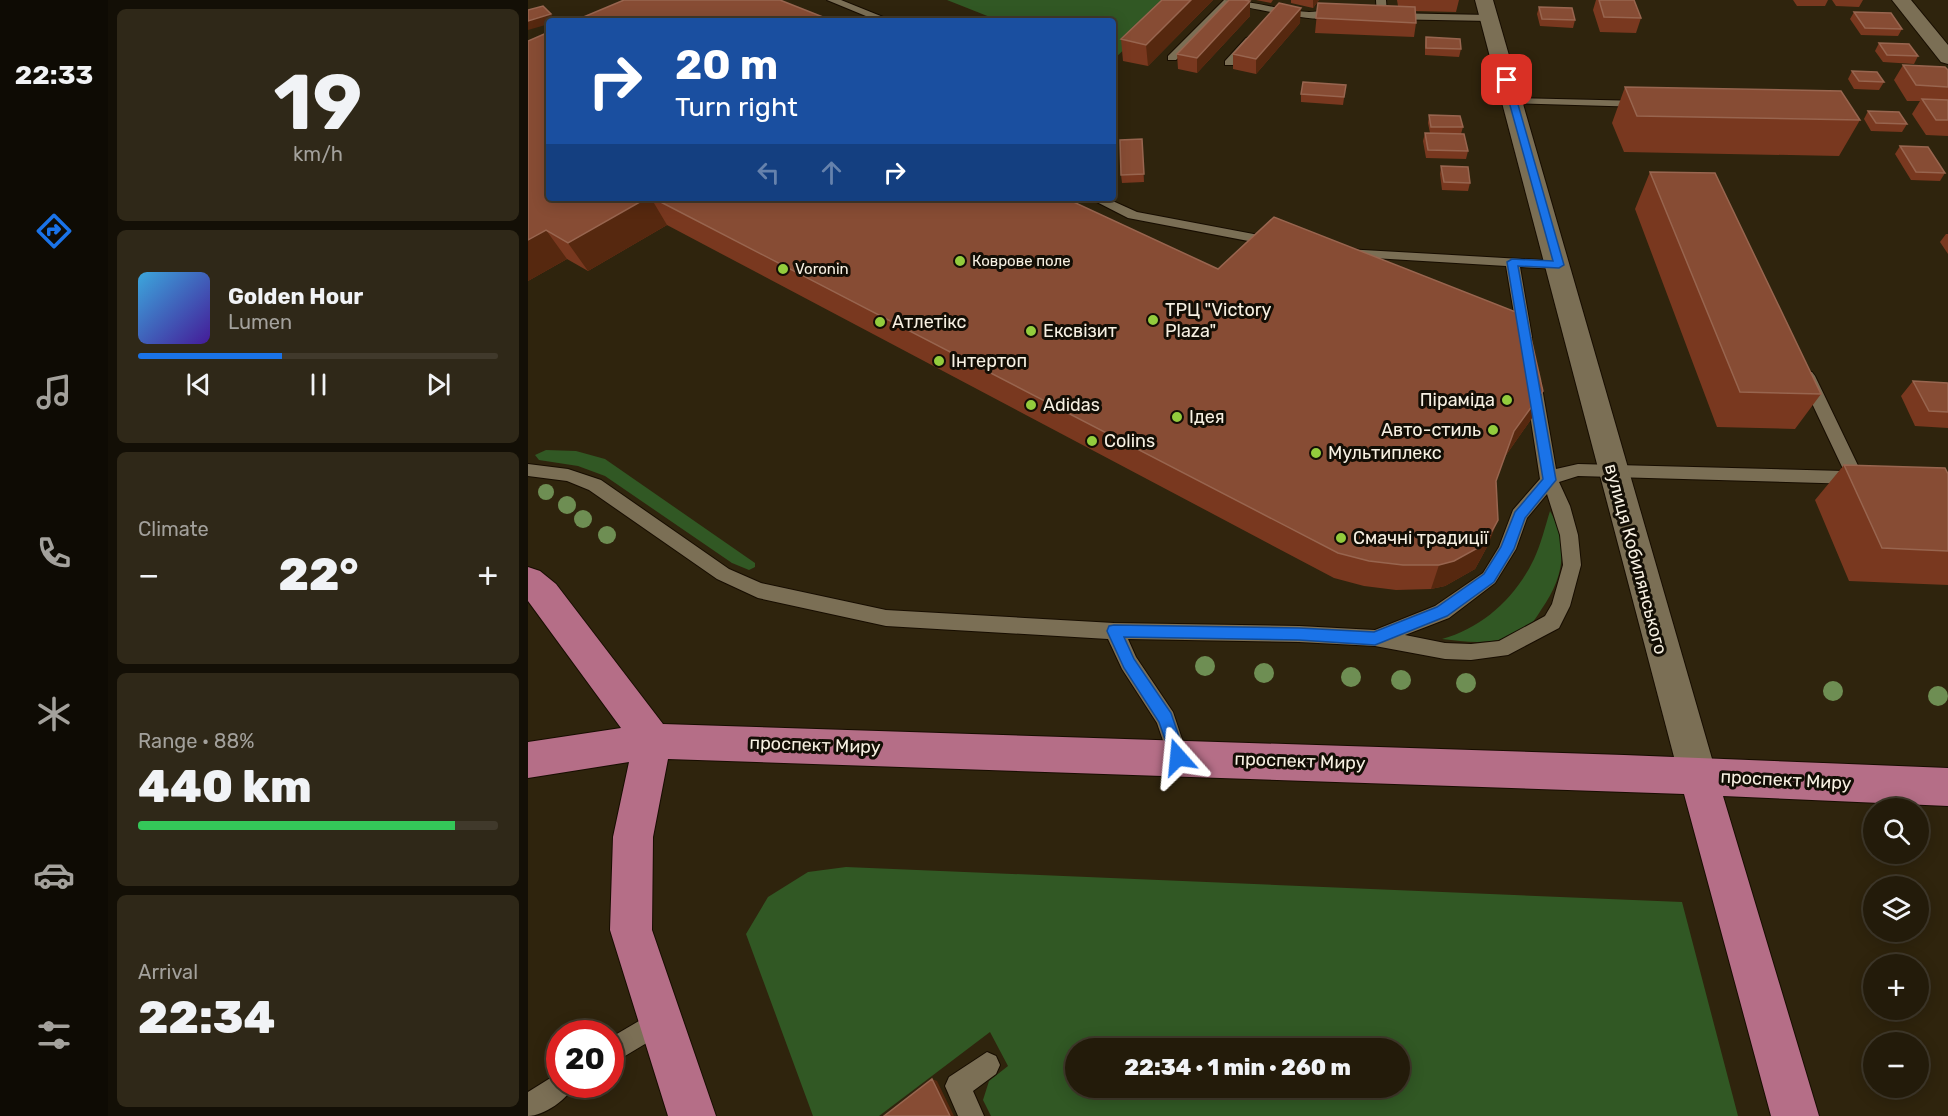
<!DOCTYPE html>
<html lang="en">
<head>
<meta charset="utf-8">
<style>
	:root { --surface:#231b0a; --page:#2f2818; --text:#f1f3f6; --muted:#a3a19c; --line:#40392b; --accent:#1a73e8 }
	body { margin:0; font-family:Rubik,sans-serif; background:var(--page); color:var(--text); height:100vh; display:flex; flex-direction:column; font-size:22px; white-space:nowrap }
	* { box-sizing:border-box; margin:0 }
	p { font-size:20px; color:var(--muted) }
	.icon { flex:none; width:33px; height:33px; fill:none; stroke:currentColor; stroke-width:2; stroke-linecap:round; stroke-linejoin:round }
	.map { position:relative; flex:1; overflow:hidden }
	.side { display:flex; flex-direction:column; gap:9px; padding:9px; background:#130f06; width:420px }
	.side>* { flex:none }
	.banner { position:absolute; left:18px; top:18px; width:570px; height:183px; border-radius:6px; box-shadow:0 3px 15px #0003,0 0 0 2px var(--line); background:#1a4fa0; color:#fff; overflow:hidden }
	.fabs { position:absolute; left:1335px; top:798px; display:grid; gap:12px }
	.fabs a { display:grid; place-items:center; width:66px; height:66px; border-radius:50%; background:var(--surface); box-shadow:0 3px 15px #0003,0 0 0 2px var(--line); font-size:30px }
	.speed { position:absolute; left:18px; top:1020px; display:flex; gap:12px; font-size:30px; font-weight:700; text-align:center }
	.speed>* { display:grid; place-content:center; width:78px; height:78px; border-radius:50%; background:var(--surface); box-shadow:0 3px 15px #0003,0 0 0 2px var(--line); line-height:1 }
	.speed .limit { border:9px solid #d22; background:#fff; color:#111 }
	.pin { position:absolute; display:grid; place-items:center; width:51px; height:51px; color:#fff; margin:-26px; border-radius:12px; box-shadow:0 3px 9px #0006 }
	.me { position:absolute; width:66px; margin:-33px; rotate:342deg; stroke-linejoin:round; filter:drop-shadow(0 0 4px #0008) }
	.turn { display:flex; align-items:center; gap:21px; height:126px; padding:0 30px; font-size:27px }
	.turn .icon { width:78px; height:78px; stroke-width:2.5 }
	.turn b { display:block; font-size:42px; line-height:51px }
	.lanes { display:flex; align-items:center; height:57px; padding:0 30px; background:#0003; justify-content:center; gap:30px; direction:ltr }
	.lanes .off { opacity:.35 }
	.big { font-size:45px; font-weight:800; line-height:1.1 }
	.side .tile { flex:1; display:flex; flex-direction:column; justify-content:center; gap:9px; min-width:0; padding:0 21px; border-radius:9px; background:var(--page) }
	.side .dial { align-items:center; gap:0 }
	.dial b { font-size:78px; line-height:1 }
	.song { display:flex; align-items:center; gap:18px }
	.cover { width:72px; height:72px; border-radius:9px; background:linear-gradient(135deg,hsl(200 70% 55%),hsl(260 70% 35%)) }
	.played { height:6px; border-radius:3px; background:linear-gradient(90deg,var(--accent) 40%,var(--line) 40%) }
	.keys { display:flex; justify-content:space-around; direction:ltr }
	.heat { display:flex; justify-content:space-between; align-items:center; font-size:33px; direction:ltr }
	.charge { height:9px; border-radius:4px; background:linear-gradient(90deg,#34c759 88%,var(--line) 0) }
	.trip { position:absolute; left:537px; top:1038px; width:345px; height:60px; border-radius:30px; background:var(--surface); box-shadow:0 3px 15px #0003,0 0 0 2px var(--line); font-weight:800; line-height:60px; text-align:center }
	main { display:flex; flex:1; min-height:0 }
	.tabs { display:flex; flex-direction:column; width:108px; justify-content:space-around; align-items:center; background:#0e0b04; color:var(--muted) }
	.tabs .icon { width:42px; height:42px }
	.tabs .on { color:var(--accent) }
	.tabs b { font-size:27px; color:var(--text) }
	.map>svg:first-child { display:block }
</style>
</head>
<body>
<main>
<nav class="tabs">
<b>22:33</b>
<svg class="icon on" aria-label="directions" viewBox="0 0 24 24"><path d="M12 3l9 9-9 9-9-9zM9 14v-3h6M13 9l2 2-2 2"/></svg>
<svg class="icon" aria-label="music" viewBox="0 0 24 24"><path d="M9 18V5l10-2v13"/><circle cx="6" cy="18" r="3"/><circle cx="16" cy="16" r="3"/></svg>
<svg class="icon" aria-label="phone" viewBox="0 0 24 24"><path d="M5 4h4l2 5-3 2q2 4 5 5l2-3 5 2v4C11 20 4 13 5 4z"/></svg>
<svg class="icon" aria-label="climate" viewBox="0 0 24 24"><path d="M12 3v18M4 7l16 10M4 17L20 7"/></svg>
<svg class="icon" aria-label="car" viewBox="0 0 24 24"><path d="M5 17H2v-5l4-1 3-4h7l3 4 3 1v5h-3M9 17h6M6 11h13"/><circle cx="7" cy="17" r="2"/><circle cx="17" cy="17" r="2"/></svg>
<svg class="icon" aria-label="filters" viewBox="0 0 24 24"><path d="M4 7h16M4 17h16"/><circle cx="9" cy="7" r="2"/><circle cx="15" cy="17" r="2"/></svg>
</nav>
<section class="side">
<div class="tile dial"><b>19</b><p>km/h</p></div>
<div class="tile">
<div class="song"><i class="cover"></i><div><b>Golden Hour</b><p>Lumen</p></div></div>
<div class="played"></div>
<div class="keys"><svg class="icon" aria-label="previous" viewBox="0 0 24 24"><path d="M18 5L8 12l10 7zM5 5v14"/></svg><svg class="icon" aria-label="pause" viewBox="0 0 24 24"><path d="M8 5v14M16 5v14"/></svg><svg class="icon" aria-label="next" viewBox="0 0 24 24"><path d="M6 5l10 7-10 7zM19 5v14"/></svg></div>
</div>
<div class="tile"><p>Climate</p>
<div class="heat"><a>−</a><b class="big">22°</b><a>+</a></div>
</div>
<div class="tile"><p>Range · 88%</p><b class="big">440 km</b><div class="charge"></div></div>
<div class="tile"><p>Arrival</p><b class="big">22:34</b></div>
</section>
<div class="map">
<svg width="1420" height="1116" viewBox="0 0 1420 1116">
	<rect width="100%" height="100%" fill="#2f240d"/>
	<path fill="#315824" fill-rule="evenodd" d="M419 0H648L585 60V21H472Z
		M18 450 48 451 77 459 227 563V567L221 570 204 563 77 476 50 466 11 460 7 455Z
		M1022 511C1042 546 1035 579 1013 610 1007 620 999 631 987 635 963 645 939 642 914 639 955 628 988 597 1006 559 1013 544 1017 527 1022 511Z
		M318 867 1154 902 1210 1116H463L455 1100 461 1081 480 1066 462 1032 351 1116H285L218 934 240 897 280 872ZM872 1048V1088H548V1048Z"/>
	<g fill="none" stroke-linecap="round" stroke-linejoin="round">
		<g stroke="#170d00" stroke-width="2">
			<path id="lane" d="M299 0H313L365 21H350Z
				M696 0C725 0 752 11 781 12 791 12 809 8 817 15 801 27 725 8 703 4L648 60H640V56Z
				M848 0H858L859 13 962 15 967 18 962 21 854 19 849 16Z
				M722 37 726 38V42L705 65H697V61L718 38Z
				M985 98 1115 101 1121 104 1115 107 981 103 979 101Z
				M561 198H578L609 212 746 238 753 242 746 246 600 218Z
				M817 249 1031 261 1038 265 1031 269 992 267 1004 337 997 342 990 337 978 266 812 256 810 253 812 250Z
				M1279 371 1284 372 1287 376 1336 478 1334 483 1328 484 1050 476 1031 482 1042 506 1050 535 1053 565 1042 606 1031 628 980 655 943 660 917 659 847 646 771 642 600 639 608 657 645 712 660 757 657 764 650 767 643 764 629 723 594 669 580 639 358 626 230 598 189 579 61 490 39 481 0 476V464L40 469 73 480 201 569 233 583 358 610 586 623 771 626 847 630 907 606 955 573 971 547 985 510 1012 479 997 382 1000 378H1010L1013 382 1028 469 1050 464 1316 471 1271 376 1274 372ZM1019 494 1032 535 1035 565 1024 604 1017 616 971 641 943 644 917 643 877 635 921 618 967 583 988 549 999 518Z
				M133 1008 142 1011 145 1020 142 1029 82 1065V1038Z
				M459 1052 468 1056 472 1065 468 1074 445 1091 456 1116H430L417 1086 421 1077Z
				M32 1072V1084H47C40 1099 16 1116 0 1116V1092Z"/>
		</g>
		<g stroke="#170d00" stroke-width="2">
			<path id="street" d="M1364 0H1383L1420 45V64L1413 62Z"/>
		</g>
		<g stroke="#170d00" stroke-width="2">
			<path id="secondary" d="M947 0H965L1189 776 1184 789 1170 795 1156 789 1151 776Z"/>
		</g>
		<g stroke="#170d00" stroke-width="2">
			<path id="primary" d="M0 567 12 571 28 584 135 724 1096 755 1420 768V806L1195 796 1291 1116H1243L1156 794 140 759 125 837 124 930 188 1116H140L82 930 85 837 101 762 0 778V742L93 728 0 601Z"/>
		</g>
		<use href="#lane" fill="#7b6f55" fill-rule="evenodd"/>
		<use href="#street" fill="#7b6f55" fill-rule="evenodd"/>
		<use href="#secondary" fill="#7b6f55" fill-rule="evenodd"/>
		<use href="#primary" fill="#b56e87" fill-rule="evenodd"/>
	</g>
	<g fill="#6e8e53">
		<circle cx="18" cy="492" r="8"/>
		<circle cx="39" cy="505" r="9"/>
		<circle cx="55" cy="519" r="9"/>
		<circle cx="79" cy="535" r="9"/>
		<circle cx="677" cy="666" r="10"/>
		<circle cx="736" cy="673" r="10"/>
		<circle cx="823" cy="677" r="10"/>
		<circle cx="873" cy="680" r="10"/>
		<circle cx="938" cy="683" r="10"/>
		<circle cx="1305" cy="691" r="10"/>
		<circle cx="1410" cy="696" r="10"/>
	</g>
	<path fill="#79381f" d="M634 0H685L620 66 595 61 593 39Z
		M728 0H745L743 3Z
		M763 0H791L785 8 763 3Z
		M869 0H931L928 12 888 11V23L886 37 787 33 790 3 870 6Z
		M1068 0H1106L1113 18 1108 33 1072 32 1065 10Z
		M1265 0H1300L1297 6H1269Z
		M1304 0H1335L1331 7 1308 6Z
		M722 1V16L669 73 650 69 649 54Z
		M1011 7 1047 20 1045 28 1012 26 1009 14Z
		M1326 12 1374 29 1370 36 1333 35 1322 19Z
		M772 23 728 74 705 69V54Z
		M898 37 933 49 931 57 897 55V45Z
		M0 41 21 198H537L690 269 1015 391 1004 418 976 458 968 481 960 545 953 558 947 569 917 586 903 589 868 590 836 586 806 578 139 225 60 271 39 259 0 281Z
		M1351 43 1390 56 1386 64 1355 62 1347 51Z
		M1375 65 1420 87V136L1398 135 1384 114 1392 101H1379L1366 80Z
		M1324 71 1356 82 1351 90 1326 89 1320 79Z
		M818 85 815 105 773 102V94Z
		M1097 87 1332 120 1311 156 1096 152 1084 123Z
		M1340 111 1379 124 1374 132 1343 131 1336 119Z
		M901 115 935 127 933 134 940 151 938 159 898 158 895 141 897 133H902L900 123Z
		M614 139 616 182 594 183 593 175Z
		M1372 146 1417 173 1412 181 1383 180 1367 154Z
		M913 166 942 183 940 191 914 190 912 174Z
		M1122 172 1293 394 1267 429 1189 427 1107 209Z
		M1418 234H1420V254L1412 242Z
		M1385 381 1420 383V428L1387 426 1373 396Z
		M1316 465 1420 474V585L1321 581 1287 500Z"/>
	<path fill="#56280f" d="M663 0H685L620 66 618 45Z
		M785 0H791L785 8Z
		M722 1V16L669 73V58Z
		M773 8 772 23 728 74V59Z
		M23 14 27 21H21V24L0 30V21Z
		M119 198H123L139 225 60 271 40 243Z
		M18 230 39 259 0 281V240Z
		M1015 391 1004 418 976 458 986 431Z
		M970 520 960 545 947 569 917 586 903 589 911 565Z
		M404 1079 409 1081 426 1116H422Z"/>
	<path fill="#874c34" stroke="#98654f" stroke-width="1.5" d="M96 0H252L305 21H46Z
		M634 0H663L618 45 593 39Z
		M701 0H716L722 1 669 58 649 54Z
		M1071 0H1106L1113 18 1076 17Z
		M751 3 773 8 728 59 705 54Z
		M790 3 887 7 888 23 788 18Z
		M15 6 23 14 0 21V10Z
		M1011 7 1044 8 1047 20 1014 19Z
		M1326 12 1363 13 1374 29 1337 28Z
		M21 32V198H119L40 243 18 230 0 240V41Z
		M898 37 932 39 933 49 898 48Z
		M1351 43 1381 44 1390 56 1359 55Z
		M1375 65 1417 67 1420 70V87L1388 85Z
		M1324 71 1349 72 1356 82 1331 81Z
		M775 82 818 85 816 97 773 94Z
		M1097 87 1313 91 1332 120 1109 116Z
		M1394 99 1420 100V120H1408Z
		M1340 111 1371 112 1379 124 1348 123Z
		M901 115 932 116 935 127H903Z
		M897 133 936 134 940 151 900 150Z
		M614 139 616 174 593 175 592 140Z
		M1372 146 1400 147 1417 173 1388 172Z
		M913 166 940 167 942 183 916 182Z
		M1122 172 1187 173 1293 394 1212 392Z
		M125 198H537L690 269 746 217 998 316 1015 391 986 431 968 481 970 520 957 544 926 561 911 565H875L841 561 810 553Z
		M1385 381 1420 383V412L1401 411Z
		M1316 465 1417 468 1420 474V551L1354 548Z
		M404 1079 422 1116H356Z"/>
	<path fill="#1a73e8" stroke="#114b97" stroke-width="1.5" d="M979 77 983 80 1036 265 1031 268 990 266 1028 480 997 518 986 549 966 582 919 616 852 643 847 645 771 640 596 637 606 659 643 713 658 757 656 762 650 764 645 762 631 722 596 668 579 631 581 626 586 625 771 628 846 632 909 607 956 574 973 547 987 512 1015 479 979 262 984 259 1025 261 975 80Z"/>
	<g fill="#93cc3d" stroke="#130e05" stroke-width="2">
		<circle cx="432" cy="261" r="6"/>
		<circle cx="255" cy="269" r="6"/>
		<circle cx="625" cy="320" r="6"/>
		<circle cx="352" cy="322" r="6"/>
		<circle cx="503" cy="331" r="6"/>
		<circle cx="411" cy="361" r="6"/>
		<circle cx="979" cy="400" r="6"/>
		<circle cx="503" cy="405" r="6"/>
		<circle cx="649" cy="417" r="6"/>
		<circle cx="965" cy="430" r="6"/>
		<circle cx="564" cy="441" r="6"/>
		<circle cx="788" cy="453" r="6"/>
		<circle cx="813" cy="538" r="6"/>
	</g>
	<g text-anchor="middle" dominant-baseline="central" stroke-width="6" stroke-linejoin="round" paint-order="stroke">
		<g font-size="15" fill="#f7f0e2" stroke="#130e05" text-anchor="start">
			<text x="444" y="261">Коврове поле</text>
			<text x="267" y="269">Voronin</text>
		</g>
		<g font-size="18" fill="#f7f0e2" stroke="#130e05" text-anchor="start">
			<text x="637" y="310">ТРЦ "Victory<tspan x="637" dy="21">Plaza"</tspan></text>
			<text x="364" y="322">Атлетікс</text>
			<text x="515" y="331">Ексвізит</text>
			<text x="423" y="361">Інтертоп</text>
			<text x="967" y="400" text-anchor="end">Піраміда</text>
			<text x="515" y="405">Adidas</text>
			<text x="661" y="417">Ідея</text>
			<text x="953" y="430" text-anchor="end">Авто-стиль</text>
			<text x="576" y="441">Colins</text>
			<text x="800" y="453">Мультиплекс</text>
			<text x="825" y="538">Смачні традиції</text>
		</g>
		<g font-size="18" fill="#f7f0e2" stroke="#130e05">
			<text transform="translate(1108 559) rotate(75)">вулиця Кобилянського</text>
			<text transform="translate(287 745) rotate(2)">проспект Миру</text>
			<text transform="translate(772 761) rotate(2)">проспект Миру</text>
			<text transform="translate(1258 780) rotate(3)">проспект Миру</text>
		</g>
	</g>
</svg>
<div class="fabs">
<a><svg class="icon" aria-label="search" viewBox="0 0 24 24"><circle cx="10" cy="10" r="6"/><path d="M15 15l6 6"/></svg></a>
<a><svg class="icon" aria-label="layers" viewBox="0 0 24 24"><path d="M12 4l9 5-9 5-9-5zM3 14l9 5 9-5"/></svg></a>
<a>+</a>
<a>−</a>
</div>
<div class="speed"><div class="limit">20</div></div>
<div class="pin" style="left:979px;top:80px;background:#d93025"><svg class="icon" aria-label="arrive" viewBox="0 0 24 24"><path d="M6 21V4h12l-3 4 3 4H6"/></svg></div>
<svg class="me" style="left:650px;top:757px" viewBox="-20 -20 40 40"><path d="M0-17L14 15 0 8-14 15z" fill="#1a73e8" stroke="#fff" stroke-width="4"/></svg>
<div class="trip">22:34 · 1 min · 260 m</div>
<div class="banner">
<div class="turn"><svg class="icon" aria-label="right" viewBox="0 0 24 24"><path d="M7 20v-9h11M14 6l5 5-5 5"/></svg><div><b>20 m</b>Turn right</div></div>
<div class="lanes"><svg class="icon off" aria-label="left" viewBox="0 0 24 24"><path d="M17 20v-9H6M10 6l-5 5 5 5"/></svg><svg class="icon off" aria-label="ahead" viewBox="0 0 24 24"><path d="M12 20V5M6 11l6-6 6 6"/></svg><svg class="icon" aria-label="right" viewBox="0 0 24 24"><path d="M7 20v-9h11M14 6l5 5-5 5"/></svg></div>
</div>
</div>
</main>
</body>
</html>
